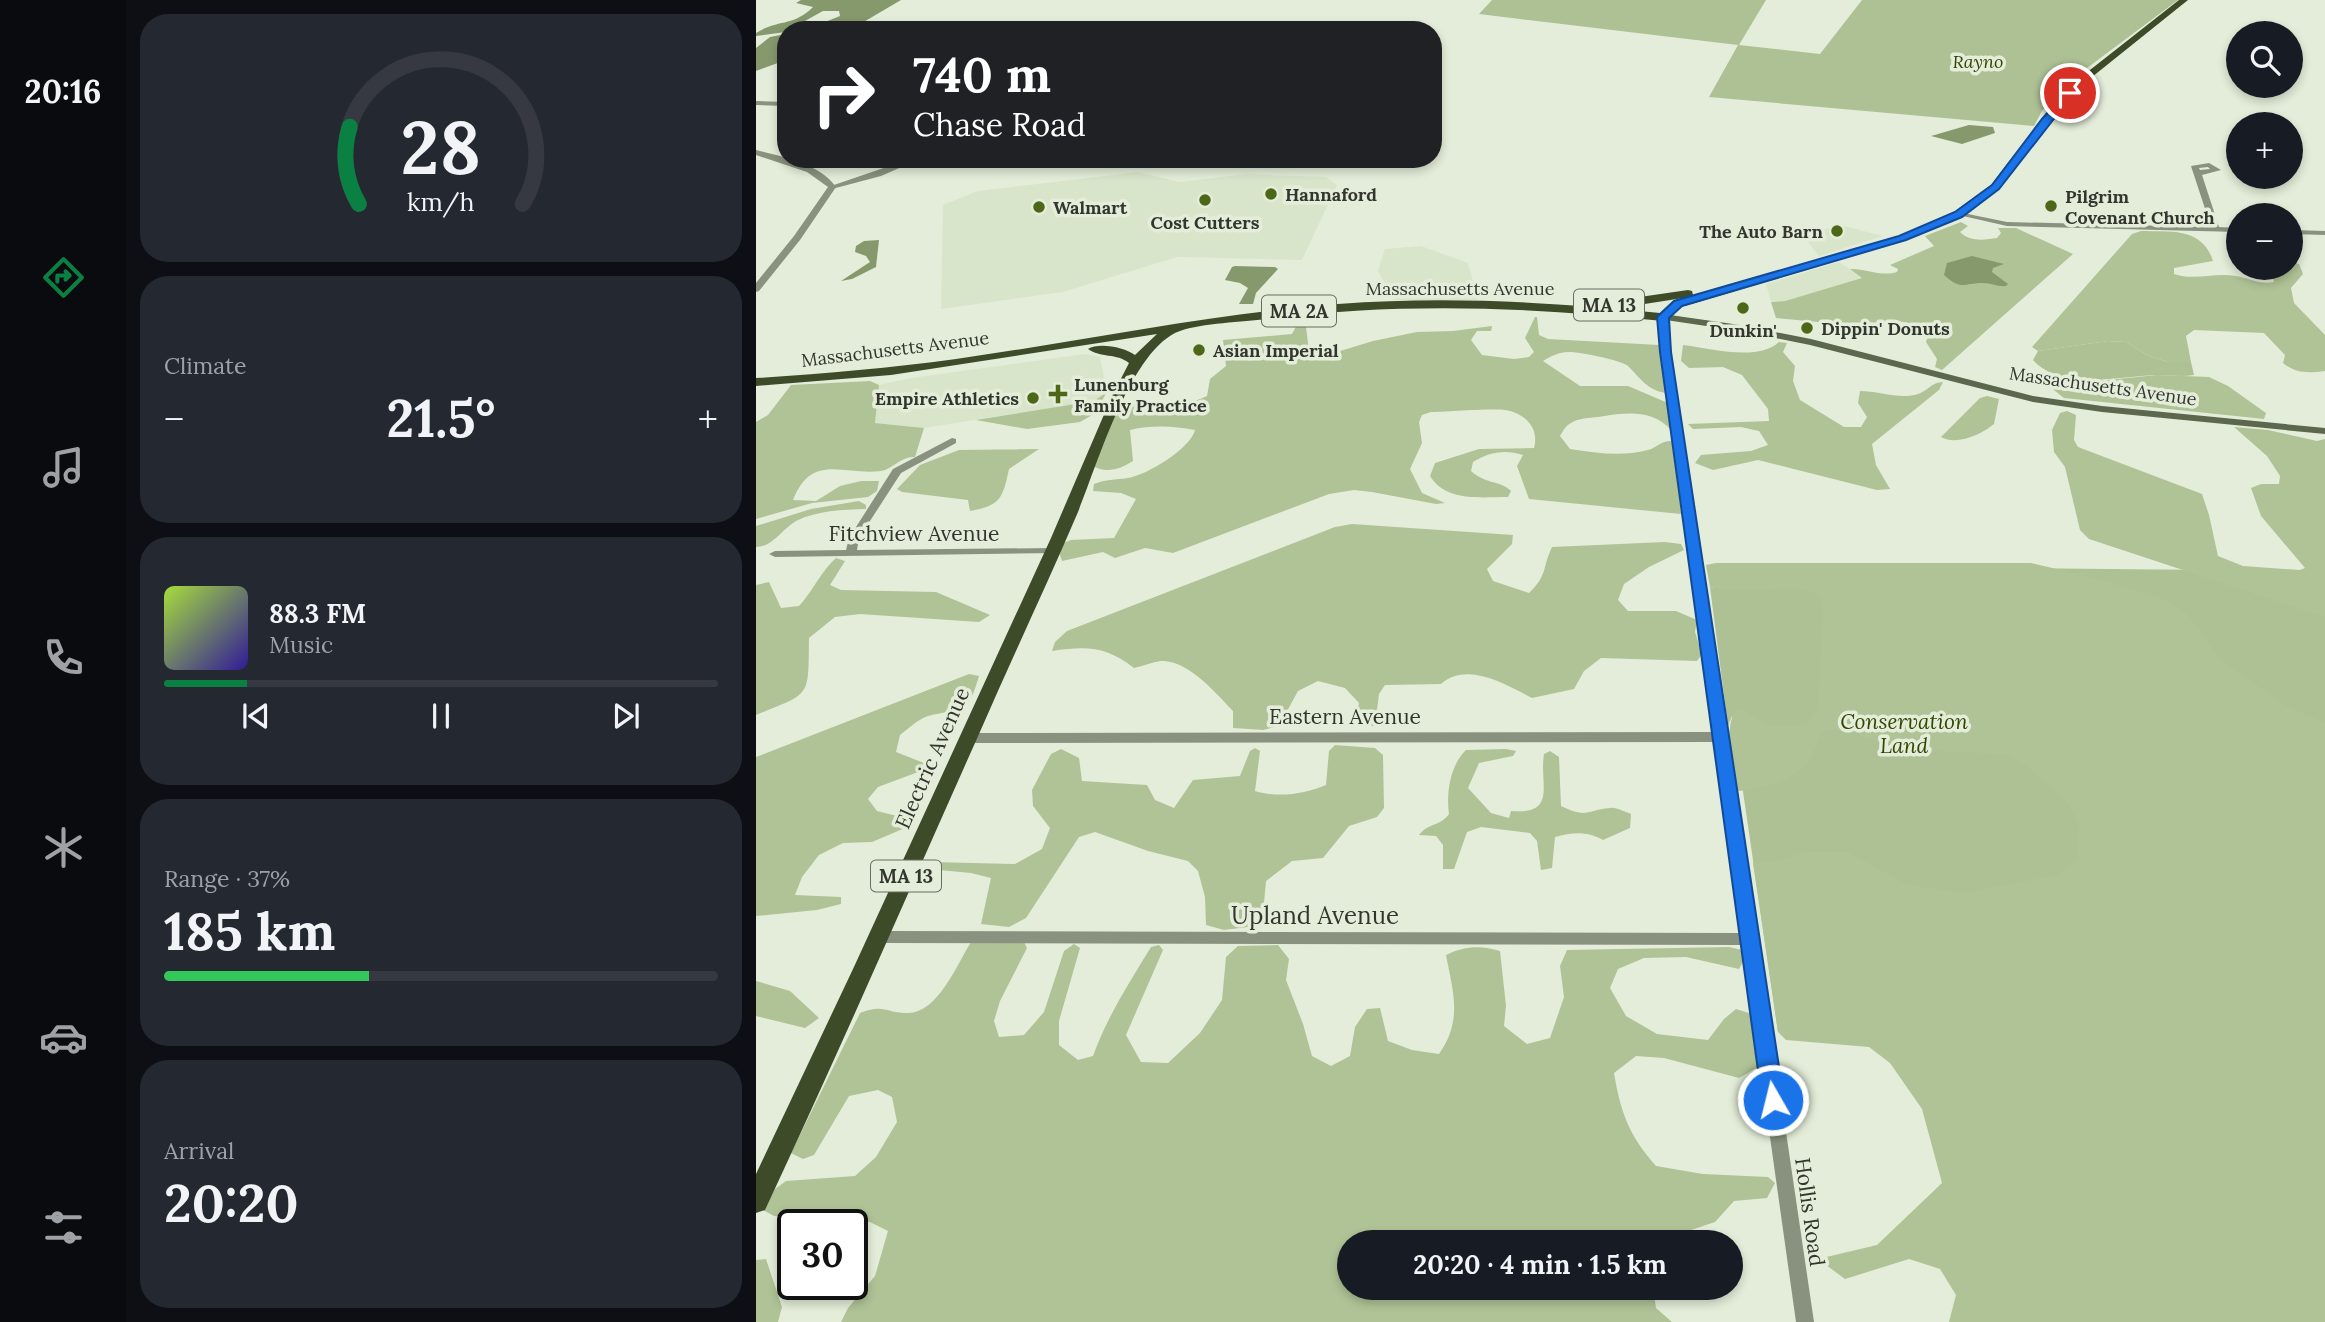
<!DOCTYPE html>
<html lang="en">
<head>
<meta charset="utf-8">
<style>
	:root { --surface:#171b24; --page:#242831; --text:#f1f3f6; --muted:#9ea1a6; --line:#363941; --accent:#0b8043 }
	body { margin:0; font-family:Lora,serif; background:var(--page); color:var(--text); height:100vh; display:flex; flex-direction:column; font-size:26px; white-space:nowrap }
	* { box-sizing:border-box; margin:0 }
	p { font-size:23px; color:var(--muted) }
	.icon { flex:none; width:38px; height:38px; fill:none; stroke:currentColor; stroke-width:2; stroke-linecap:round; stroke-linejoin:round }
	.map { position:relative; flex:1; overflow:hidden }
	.drawer { display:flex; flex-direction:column; gap:14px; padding:14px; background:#0d0f14; width:630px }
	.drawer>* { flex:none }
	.top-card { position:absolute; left:21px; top:21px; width:665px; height:147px; border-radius:28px; box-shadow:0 4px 10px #0003; background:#202124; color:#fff; overflow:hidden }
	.buttons { position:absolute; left:1470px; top:21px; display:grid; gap:14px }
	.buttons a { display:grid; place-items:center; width:77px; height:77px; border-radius:50%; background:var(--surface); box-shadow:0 4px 10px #0003; font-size:35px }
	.speed { position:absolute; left:21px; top:1209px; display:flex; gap:14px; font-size:35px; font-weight:700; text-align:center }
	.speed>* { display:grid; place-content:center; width:91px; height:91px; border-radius:50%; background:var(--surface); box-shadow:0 4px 10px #0003; line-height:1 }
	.speed .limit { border:4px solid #111; border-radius:10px; background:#fff; color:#111 }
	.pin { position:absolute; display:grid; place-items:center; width:60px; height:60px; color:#fff; margin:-30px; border:4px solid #fff; border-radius:50%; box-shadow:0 2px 7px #0007 }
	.me { position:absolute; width:77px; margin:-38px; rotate:352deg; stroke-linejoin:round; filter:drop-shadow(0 0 5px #0008) }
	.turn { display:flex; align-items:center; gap:24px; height:147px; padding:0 21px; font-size:32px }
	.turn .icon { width:91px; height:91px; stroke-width:2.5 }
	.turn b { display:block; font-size:49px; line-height:60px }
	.big { font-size:52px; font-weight:800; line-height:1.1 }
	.drawer .card { flex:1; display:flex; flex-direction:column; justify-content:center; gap:10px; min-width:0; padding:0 24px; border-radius:28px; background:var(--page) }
	.drawer .dial { align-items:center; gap:0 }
	.dial svg { height:182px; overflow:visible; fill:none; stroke:var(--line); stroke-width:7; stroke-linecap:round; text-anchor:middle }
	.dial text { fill:var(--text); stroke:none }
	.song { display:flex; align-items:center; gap:21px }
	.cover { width:84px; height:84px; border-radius:10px; background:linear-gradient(135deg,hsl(80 70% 55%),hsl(250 70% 35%)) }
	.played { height:7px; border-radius:4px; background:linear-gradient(90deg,var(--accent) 15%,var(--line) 15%) }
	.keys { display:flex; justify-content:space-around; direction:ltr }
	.heat { display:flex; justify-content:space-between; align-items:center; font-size:38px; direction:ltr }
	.charge { height:10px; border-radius:5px; background:linear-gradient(90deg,#34c759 37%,var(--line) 0) }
	.trip { position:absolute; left:581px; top:1230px; width:406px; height:70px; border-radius:35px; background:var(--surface); box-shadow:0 4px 10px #0003; font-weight:800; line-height:70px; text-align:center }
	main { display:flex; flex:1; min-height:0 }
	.dock { display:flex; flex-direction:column; width:126px; justify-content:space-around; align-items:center; background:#090b0e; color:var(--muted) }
	.dock .icon { width:49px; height:49px }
	.dock .current { color:var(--accent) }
	.dock b { font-size:32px; color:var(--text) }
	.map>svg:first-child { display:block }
</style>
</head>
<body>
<main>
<nav class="dock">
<b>20:16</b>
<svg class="icon current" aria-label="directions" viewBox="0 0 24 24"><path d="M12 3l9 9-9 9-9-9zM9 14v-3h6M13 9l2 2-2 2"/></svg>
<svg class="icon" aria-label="music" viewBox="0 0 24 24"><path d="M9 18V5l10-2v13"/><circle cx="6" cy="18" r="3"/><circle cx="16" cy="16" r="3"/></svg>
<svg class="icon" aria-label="phone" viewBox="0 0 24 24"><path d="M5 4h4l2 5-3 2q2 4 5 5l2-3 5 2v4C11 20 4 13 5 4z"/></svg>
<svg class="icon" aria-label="climate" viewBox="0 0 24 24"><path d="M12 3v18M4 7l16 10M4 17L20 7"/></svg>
<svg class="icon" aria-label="car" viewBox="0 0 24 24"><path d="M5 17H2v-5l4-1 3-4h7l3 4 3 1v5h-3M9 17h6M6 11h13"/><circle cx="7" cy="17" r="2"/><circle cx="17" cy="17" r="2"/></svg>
<svg class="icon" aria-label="filters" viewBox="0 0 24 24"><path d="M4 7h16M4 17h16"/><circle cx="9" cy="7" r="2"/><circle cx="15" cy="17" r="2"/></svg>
</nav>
<section class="drawer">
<div class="card dial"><svg viewBox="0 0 100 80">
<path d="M14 69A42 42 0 1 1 86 69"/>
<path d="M14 69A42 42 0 0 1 10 35" stroke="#0b8043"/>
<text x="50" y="56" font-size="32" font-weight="700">28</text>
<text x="50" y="72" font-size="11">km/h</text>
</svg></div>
<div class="card"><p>Climate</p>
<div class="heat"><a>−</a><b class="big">21.5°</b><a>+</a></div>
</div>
<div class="card">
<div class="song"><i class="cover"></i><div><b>88.3 FM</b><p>Music</p></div></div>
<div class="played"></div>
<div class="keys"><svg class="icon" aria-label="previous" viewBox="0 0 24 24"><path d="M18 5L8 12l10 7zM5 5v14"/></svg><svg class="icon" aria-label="pause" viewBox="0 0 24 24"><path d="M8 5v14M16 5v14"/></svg><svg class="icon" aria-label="next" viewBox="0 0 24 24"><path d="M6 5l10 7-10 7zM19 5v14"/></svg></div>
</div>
<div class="card"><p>Range · 37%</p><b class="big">185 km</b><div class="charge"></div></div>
<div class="card"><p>Arrival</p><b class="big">20:20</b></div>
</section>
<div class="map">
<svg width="1569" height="1322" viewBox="0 0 1569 1322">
	<rect width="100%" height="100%" fill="#e4edd9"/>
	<path fill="#d9e5ca" d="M382 172 424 182 490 174 570 177 581 185 546 260 421 257 307 292 185 309 187 205 222 191Z
		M1088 226 1127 236 1063 256 1045 233Z
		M665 246 712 263 722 300H638L622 271 629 249Z
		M1083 262 1107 278 1029 301H1015L1010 284Z
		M329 354 344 357 351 392 338 401 168 428 119 423 123 385 155 378Z"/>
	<path fill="#aec195" d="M736 0H1010L983 45 1064 54 1106 0H1422L1311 83 1286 111 1278 126 953 97 982 45 723 14Z
		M1352 341 1370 342 1393 356 1412 362H1435L1438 375C1425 377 1413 375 1399 375 1364 377 1303 390 1277 360L1282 351Z
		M955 565 1569 571V1322L1232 1052 1022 1032 976 716 972 726 954 587 958 588Z"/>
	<path fill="#b0c396" d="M1205 222 1212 226 1204 232C1214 242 1228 240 1241 238L1245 233 1242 228H1260L1317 254 1186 370 1179 367 1181 359 1170 342 1173 332 1171 327C1157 325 1137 317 1124 322 1115 325 1112 332 1103 333L1073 323 1020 318 1015 302 1029 301 1106 278 1094 269C1108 268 1126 277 1141 272L1142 269 1134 265 1178 246 1169 236Z
		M1385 231C1415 232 1446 227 1457 261L1418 268V274C1438 281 1459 272 1480 276 1493 278 1504 285 1518 282L1514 268H1535V262L1543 264 1547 274 1535 288 1538 303 1569 335V371C1553 373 1540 374 1527 363L1529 355 1508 333 1438 330 1430 336 1435 362H1412L1393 356 1370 342 1352 341 1282 351 1276 347 1376 234Z
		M779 317H781L783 335 792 339 903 345 912 393C893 392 884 378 872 366 865 360 823 352 813 352 803 352 795 356 787 361L824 386H872L912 403 917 426 915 430C895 408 868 413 842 417 833 418 823 418 815 423 810 425 807 431 804 436L814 449C840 453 866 457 892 450 902 447 905 440 917 441L925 514 773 499 761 466 767 455C749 449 733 452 717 462L715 471C731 485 744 480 755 491L752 497C724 497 690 502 674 476L679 463 723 449 778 448C783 430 772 416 754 411 743 407 691 412 675 412L666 415 663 422 666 443 654 469 666 493 689 503 680 504 616 492 598 490 573 494 417 553 389 548 359 558 347 552 306 561 303 552 307 543 315 540 358 538 380 499 365 493 337 491 338 484C350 479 359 480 372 478 391 475 434 449 439 430 416 426 397 425 374 430L377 461C365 469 350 474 337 466L365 402C392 405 426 409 451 396L454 379 470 366 467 340 536 334 544 319H549L553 351 558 359 617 341 661 332 697 331 736 326 735 331H721L715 340 726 355 758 359 773 357 778 352 769 338Z
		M1023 342 1031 343 1027 352 1039 366 1037 381 1044 400 1088 427H1105L1111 417 1102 403 1104 391C1123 391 1144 400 1162 394 1172 391 1175 382 1187 382L1183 390 1116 444 1120 465 1134 489 1121 490 1002 460 957 470 939 463 945 455 995 451 1012 445 1003 431 985 427 937 429 932 424 1013 421 1012 409 986 375 967 367 933 368 925 361 927 345C954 348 1002 362 1023 342Z
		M1298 375 1351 380 1401 375 1453 377 1472 386 1510 413 1508 419 1308 398 1289 383V377Z
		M114 381 123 385 119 423 168 428 159 457C145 456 137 469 125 471 88 476 56 452 37 500L60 501 84 486 105 481H123L121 491 112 497 56 503 0 519V422L12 415 35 385Z
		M351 392 338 414 324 422 271 429 220 420 338 401Z
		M1231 396 1243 399 1238 424C1226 434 1201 446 1185 437L1224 398Z
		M1311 411 1320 415 1318 440 1322 447 1446 494 1453 515 1462 556 1487 566 1544 570 1549 568 1505 516 1495 488 1505 484H1523L1524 476 1511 456 1478 427 1512 430 1561 441 1569 439V617L1333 539 1324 530 1309 467 1298 452 1296 430 1304 413Z
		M283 449 253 469C247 497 245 506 214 511L212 500 146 492 141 489 164 465 203 450Z
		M103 501 110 505V509C86 510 62 510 40 521 26 529 17 547 0 547V526L55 509Z
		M596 524 757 535 756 544 731 569 737 581 773 593C792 575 786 568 796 547L909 542 925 544 928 550 893 567 868 584 862 600 872 611H920L941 620 939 632 946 654 941 661 845 658 828 671 818 689 776 698C749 684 711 661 685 684L629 685 623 694 619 726 598 725 603 703 589 688 562 681 542 691 523 726 507 730 477 728V711C461 694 431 659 405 661 396 662 387 666 378 668 349 646 332 646 296 651L299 642 311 631 579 527Z
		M80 558 89 561 74 585 85 590 180 592 234 615 223 622 104 614 79 617 53 638C52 699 56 692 0 715V585L13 582 25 608 43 606C57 591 65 571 80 558Z
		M960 563H1275L1339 578 1409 600 1433 616 1465 661 1532 707 1569 723V1322H1193L1200 1295 1184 1269 1153 1259 1089 1279 1062 1259 1121 1245 1186 1183 1166 1109 1134 1063 1113 1047 1030 1040 1022 1032 997 863 1023 861 1050 852H1091L1152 885 1209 893 1301 875 1321 860 1323 826 1313 804 1273 767 1250 754 1138 749 1095 731 1069 730C1061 739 1060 750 1053 760 1038 781 1007 789 982 791 979 770 964 722 983 709L1013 725 1049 727 1062 708 1067 608 1065 596C1037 579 991 598 954 587L950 565Z
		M213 674 223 676C211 717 206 707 172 716 162 719 152 729 144 735L140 752 168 763 170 769 122 787 112 799 121 811 149 818V828L116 842 87 843 63 855 46 877 39 895 85 897V904L61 910 0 916V757Z
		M579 745 619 748 627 755 628 808 621 817 593 826 567 858 536 861 510 881 507 914 500 926 468 930 450 925 449 897 442 871 432 861 392 851 339 832 323 837 270 918 253 927 225 924 235 878 215 873 172 869 173 862 259 864 286 849 294 828 277 806 276 790 295 754 305 749 323 758 326 781 391 785 399 800 418 808 437 780 484 776 494 751 499 748 504 751 499 791C522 798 549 794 570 785L573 751Z
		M750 749 760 751 757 756 723 763 712 788 735 813 753 818 755 811C802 815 783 784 788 754L794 751 803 757 805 806C832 819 830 810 854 808 860 807 869 812 875 814L874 828 847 840C831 831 817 832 799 837L796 868 785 870 781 841 774 833 725 827 711 832 698 869H687V845L680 836 663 835C672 823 685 826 693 814 690 794 694 765 710 750Z
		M267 940 271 948 244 1001 238 1021 243 1037 268 1035 288 1012 308 951 318 944 324 948 303 1021V1045L322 1060 337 1056C351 1017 373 983 395 947L403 945 407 950 370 1035 385 1062 412 1063 444 1033 466 1000 470 957 482 946 522 945 533 959 530 980 547 1024 556 1056 575 1066 594 1056 599 1027 611 1009 624 1008 632 1041 656 1050 683 1054C707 1020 697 992 690 955 708 946 725 945 744 951L750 1006 748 1026 771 1044 794 1038 808 997 804 966 811 950 973 947 986 950 989 958 983 969 930 957 888 958 862 969 854 988 870 1016 901 1034 952 1040 968 1019 980 1009 996 1014 1002 1067 983 1078 908 1058 880 1056 858 1073C865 1114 873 1135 900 1166L947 1174 1012 1177 1019 1183 1011 1198 978 1201 959 1222 917 1236 913 1242H593V1288H897L900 1308 916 1322H85L92 1308 119 1276 132 1231 114 1222 18 1216 7 1210 19 1189 30 1181 99 1176 120 1157 141 1122 136 1097 122 1090 93 1096 58 1155 47 1159 35 1153 104 1013C130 1003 131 1014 152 1013 182 1013 201 964 215 942Z
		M0 981 34 991 63 1018 49 1028 0 1016Z
		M10 1259 26 1307 22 1322H0V1260Z"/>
	<path fill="#86996d" d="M45 0H145L94 30H49L84 16 83 11H67L29 32 0 36V33C22 19 37 27 57 7L40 3Z
		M30 34V60L0 71V48L14 37Z
		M1213 125 1237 127 1239 133 1206 144 1175 136Z
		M123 240 120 267 96 279 85 281 114 262 110 256 99 252 100 246 108 241Z
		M1216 256 1248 264 1237 268 1236 272 1252 284 1250 286C1242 287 1235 283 1227 283 1207 283 1206 291 1188 275L1191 263Z
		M479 266 519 267 522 269 500 293 497 304H483L492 288 484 283 469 280 476 267Z"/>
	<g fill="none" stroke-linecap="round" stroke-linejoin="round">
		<path fill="#89927e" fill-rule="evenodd" d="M0 101 30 102V106L0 105Z
			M154 159H164L125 176 76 189 72 187Z
			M1453 163 1465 170 1446 175 1463 227 1482 228V232L1251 226 1198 214 1202 212 1251 222 1455 227 1435 166ZM1452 167 1454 169 1444 170 1443 168Z
			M1535 230 1569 231V235L1535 234Z
			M907 314 911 317 915 352 1058 1322H1040L987 945 123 943 118 941 115 937 118 933 123 931 986 933 959 742 212 743 207 741 205 738 207 735 212 733 958 732 905 352 903 317Z
			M196 438 200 439V443L145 473 103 538 101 550 297 548 301 549 303 551 301 553 19 557 13 554 19 551 90 550 93 538 137 469Z"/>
		<path fill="#89927e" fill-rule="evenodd" d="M0 150C27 157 63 163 80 187L44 240 3 291 0 292V283L38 236 72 187 51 172 0 155Z"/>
		<path fill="#5c684d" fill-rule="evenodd" d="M907 314 984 325 1055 339 1277 396 1346 406 1569 428V434L1346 412 1277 402 1054 345 984 331 903 319 902 317Z"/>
		<path fill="#3d4b29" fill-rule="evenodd" d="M1423 0H1432L1326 85 1292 123 1243 189 1206 216 1151 240 925 307 907 321C775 307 643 302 511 319 487 322 446 323 424 331 375 348 341 466 322 512 290 587 255 660 223 734 152 893 83 1052 9 1210L0 1213V1174L97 969 295 538 356 396 373 363C361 353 344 358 332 349 342 342 369 347 379 355L401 334 135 375 0 386V378C67 374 133 368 200 359 327 341 454 314 582 304 690 296 797 302 904 313L917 301 927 298 863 308 857 304 863 300 932 290 936 291 937 295 1143 236 1198 212 1235 185 1286 119 1320 81Z"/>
	</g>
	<path fill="#1a73e8" stroke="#114b97" stroke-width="2" d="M1311 91 1318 93 1243 189 1206 217 1150 240 926 306 913 318 915 352 1028 1100 1024 1107 1017 1109 1009 1107 1006 1100 904 352 901 317 918 301 1143 236 1199 212 1236 185 1286 119Z"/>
	<g fill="#4c6718" stroke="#e4edd9" stroke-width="2.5">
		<circle cx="515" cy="194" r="7"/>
		<circle cx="449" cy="200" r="7"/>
		<circle cx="1295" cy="206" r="7"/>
		<circle cx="283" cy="207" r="7"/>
		<circle cx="1081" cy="231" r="7"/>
		<circle cx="987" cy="308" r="7"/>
		<circle cx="1051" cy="328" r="7"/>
		<circle cx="443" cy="350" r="7"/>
		<path d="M298.5 383.5h7v7h7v7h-7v7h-7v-7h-7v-7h7z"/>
		<circle cx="277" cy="398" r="7"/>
	</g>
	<g text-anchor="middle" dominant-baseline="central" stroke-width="7" stroke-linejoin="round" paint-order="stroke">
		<g font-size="18" font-style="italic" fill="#324800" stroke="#e4edd9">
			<text x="1222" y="61">Rayno</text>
		</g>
		<g font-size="18" font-weight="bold" fill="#32362e" stroke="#e4edd9" text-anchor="start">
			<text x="529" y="194">Hannaford</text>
			<text x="1309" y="196">Pilgrim<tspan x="1309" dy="21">Covenant Church</tspan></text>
			<text x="297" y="207">Walmart</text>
			<text x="449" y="222" text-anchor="middle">Cost Cutters</text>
			<text x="1067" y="231" text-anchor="end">The Auto Barn</text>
			<text x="1065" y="328">Dippin' Donuts</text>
			<text x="987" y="330" text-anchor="middle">Dunkin'</text>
			<text x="457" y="350">Asian Imperial</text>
			<text x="318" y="384">Lunenburg<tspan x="318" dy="21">Family Practice</tspan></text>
			<text x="263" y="398" text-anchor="end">Empire Athletics</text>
		</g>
		<g font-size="18" fill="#32362e" stroke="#e4edd9">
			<text x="704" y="288">Massachusetts Avenue</text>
			<text transform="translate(139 349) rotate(-7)">Massachusetts Avenue</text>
			<text transform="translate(1347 386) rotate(8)">Massachusetts Avenue</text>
		</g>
		<g fill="#e4edd9" stroke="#676d61" stroke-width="2">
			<rect x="818" y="289.5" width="70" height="31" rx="5"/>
			<rect x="506" y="295.5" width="74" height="31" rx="5"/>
			<rect x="115" y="860.5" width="70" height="31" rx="5"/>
		</g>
		<g font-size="19" font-weight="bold" fill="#32362e">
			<text x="853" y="305">MA 13</text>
			<text x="543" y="311">MA 2A</text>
			<text x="150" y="876">MA 13</text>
		</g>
		<g font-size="21" fill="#32362e" stroke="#e4edd9">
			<text x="158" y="533">Fitchview Avenue</text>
			<text x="589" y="716">Eastern Avenue</text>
			<text transform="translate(176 758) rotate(-66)">Electric Avenue</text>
			<text transform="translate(1054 1212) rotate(82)">Hollis Road</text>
		</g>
		<g font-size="21" font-style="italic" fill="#324800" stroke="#e4edd9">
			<text x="1148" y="721">Conservation<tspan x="1148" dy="24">Land</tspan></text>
		</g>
		<g font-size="24" fill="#32362e" stroke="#e4edd9">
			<text x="559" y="915">Upland Avenue</text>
		</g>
	</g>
</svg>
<div class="buttons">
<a><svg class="icon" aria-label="search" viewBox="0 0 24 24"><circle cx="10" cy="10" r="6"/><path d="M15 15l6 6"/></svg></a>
<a>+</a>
<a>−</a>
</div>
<div class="speed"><div class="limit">30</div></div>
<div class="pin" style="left:1314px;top:93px;background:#d93025"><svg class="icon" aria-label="arrive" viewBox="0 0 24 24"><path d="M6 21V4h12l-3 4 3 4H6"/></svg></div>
<svg class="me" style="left:1017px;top:1100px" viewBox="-20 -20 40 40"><circle r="17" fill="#1a73e8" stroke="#fff" stroke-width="3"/><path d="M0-11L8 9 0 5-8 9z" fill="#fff"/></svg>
<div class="trip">20:20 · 4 min · 1.5 km</div>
<div class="top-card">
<div class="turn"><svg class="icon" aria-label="right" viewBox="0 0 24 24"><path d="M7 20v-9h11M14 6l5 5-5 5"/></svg><div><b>740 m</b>Chase Road</div></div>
</div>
</div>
</main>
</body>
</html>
